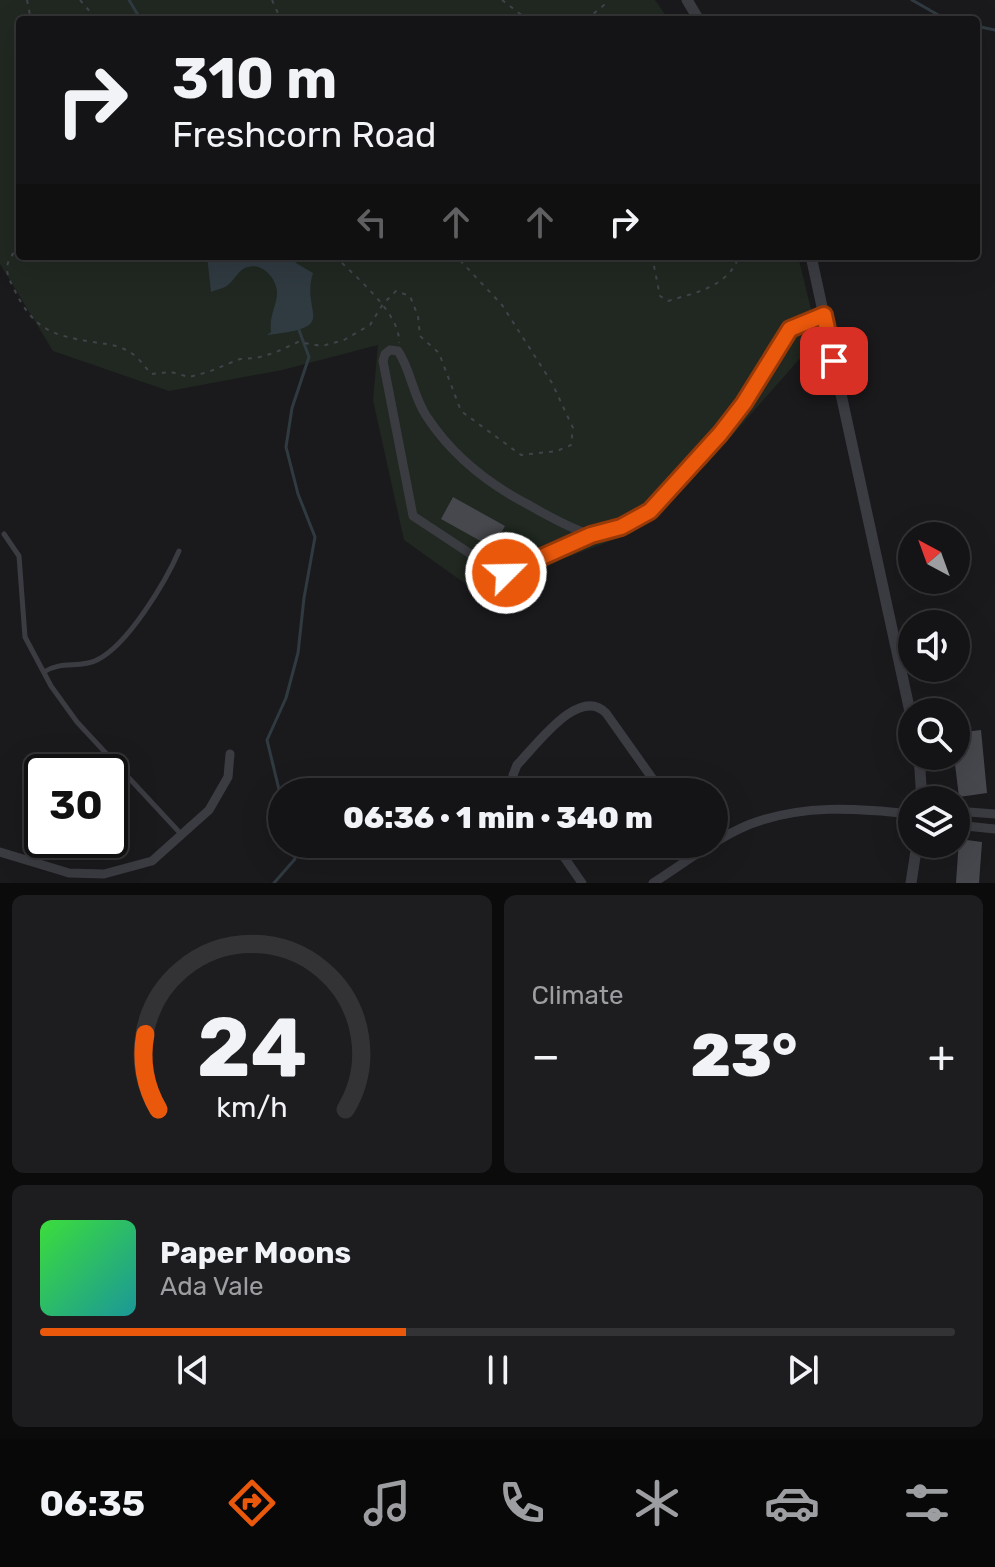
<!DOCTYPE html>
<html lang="en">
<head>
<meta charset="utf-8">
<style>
	:root { --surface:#141416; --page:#1d1d1f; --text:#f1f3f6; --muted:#9d9ea1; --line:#333335; --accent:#ea580c }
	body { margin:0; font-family:Rubik,sans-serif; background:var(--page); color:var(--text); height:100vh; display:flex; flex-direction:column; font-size:30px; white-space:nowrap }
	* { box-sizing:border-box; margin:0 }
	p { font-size:26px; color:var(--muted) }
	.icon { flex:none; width:44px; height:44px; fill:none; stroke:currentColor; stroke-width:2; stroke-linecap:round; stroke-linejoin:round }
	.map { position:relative; height:883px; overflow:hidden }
	.details { display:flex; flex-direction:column; gap:12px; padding:12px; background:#0b0b0c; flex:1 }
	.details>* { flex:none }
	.banner { position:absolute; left:16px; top:16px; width:964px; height:244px; border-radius:8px; box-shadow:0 8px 32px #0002,0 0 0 2px var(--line); background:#141416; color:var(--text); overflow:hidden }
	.needle { width:52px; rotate:319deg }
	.fabs { position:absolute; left:898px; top:522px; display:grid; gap:16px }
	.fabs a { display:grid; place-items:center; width:72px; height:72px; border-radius:50%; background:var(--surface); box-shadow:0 8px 32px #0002,0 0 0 2px var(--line); font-size:40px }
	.speed { position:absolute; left:24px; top:754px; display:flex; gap:16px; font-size:40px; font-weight:700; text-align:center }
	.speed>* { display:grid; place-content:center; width:104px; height:104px; border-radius:50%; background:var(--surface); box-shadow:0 8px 32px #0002,0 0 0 2px var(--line); line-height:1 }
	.speed .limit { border:4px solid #111; border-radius:12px; background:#fff; color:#111 }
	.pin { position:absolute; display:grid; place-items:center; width:68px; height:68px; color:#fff; margin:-34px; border-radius:16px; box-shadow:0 4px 12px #0006 }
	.me { position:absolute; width:88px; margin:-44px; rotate:67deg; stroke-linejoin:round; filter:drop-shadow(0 0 6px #0008) }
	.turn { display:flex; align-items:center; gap:28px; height:168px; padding:0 24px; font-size:36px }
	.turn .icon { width:104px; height:104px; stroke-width:2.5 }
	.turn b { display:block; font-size:56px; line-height:68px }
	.lanes { display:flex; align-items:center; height:76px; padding:0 24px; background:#0003; justify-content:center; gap:40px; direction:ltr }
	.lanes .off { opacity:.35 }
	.big { font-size:60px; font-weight:800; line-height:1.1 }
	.details .widget { flex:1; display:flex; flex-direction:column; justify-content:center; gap:12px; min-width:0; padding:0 28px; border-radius:12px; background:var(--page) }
	.details .dial { align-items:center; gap:0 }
	.dial svg { height:208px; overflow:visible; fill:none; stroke:var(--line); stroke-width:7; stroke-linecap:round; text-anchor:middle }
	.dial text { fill:var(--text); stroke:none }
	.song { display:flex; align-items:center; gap:24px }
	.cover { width:96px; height:96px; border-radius:12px; background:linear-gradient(135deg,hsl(120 70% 55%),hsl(180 70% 35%)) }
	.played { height:8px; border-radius:4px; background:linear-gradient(90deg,var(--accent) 40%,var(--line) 40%) }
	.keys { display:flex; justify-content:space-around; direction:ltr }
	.heat { display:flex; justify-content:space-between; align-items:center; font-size:44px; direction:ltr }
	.details .tiles { flex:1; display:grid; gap:12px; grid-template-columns:1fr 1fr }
	.widget:last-child { grid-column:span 2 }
	.trip { position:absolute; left:268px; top:778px; width:460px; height:80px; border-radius:40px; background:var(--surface); box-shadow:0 8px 32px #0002,0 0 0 2px var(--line); font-weight:800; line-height:80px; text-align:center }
	.tabs { display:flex; height:128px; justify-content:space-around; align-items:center; background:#080809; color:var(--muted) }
	.tabs .icon { width:56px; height:56px }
	.tabs .current { color:var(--accent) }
	.tabs b { font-size:36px; color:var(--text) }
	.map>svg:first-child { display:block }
</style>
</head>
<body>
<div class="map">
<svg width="995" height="883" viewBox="0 0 995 883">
	<rect width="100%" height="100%" fill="#1a1a1d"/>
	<path fill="#202821" d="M0 0H655L669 20H20V256H798L818 338 707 464 632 533 565 558 484 597 404 540 373 400 378 345 282 370 169 391 53 351 0 264Z"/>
	<path fill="#303a41" d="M207 256H292L296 263 313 273C300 315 342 327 267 335L271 332C269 316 276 308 277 294 278 280 263 262 248 267 239 269 235 279 229 284 224 289 217 289 211 292Z"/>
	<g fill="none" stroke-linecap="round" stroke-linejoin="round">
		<path stroke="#303a41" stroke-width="3" d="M129 0 141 20
			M912 0 947 20
			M976 26 995 30
			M282 802 267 740 286 698 298 653 304 598 315 537 298 494 286 447 292 408 309 357 299 330
			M274 883 295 859 291 844"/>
	</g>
	<path fill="#47484d" d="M453 497 505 526 493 548 441 519Z
		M981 730 987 793 959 797 954 756 956 733Z
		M959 839 982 842 979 883H956Z"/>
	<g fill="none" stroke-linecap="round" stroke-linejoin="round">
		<path stroke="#414349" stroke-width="2" stroke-dasharray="4 6" stroke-linecap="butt" d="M27 0 31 20
			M80 0 97 20
			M272 0 281 20
			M502 0 528 20
			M586 20 604 5 606 0
			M20 245C5 263 3 268 14 289 34 330 51 335 93 342 103 344 114 344 124 349 136 354 143 364 151 374L171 372 189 377 208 372 240 359 256 358 274 353 298 342 322 346 344 340 370 325 383 304 396 291 410 296 418 316 420 336 439 353 461 411 521 455 557 451 571 445 573 428 552 383 502 305 456 256
			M335 256C354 276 401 313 399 343
			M652 256 660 296 668 301C697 292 728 287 739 256"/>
		<path stroke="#3b3c42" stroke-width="5" d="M4 534 19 556 25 637 51 686 77 722 181 834
			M44 672C62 660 79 669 97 660 128 645 166 581 179 551"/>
		<path stroke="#3b3c42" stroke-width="9" d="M591 535 506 573 498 572 413 516 383 361 385 354 390 350 398 351C411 370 413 397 427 417 452 455 487 483 527 504 539 511 582 535 593 534 649 531 711 448 742 406 755 388 776 341 790 329 800 322 813 319 824 315
			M518 792 513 775 517 765C536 746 579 685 606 713L662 792
			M956 811 995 814
			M956 825 995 829
			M555 844 582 883
			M0 852 69 873 104 874 152 861 209 810 228 777 230 754
			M653 883C683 864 715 839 748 825 801 804 856 808 912 814"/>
		<path stroke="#3b3c42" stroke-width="11" d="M687 0 699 20
			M811 256 912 721
			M919 756 922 800
			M911 883 917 844"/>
	</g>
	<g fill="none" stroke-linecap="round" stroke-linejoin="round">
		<g stroke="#983908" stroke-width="20">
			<path id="route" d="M506 573 591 535 621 527 650 511 720 434 744 403 790 329 824 315 834 361"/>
		</g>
		<use href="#route" stroke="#ea580c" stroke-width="14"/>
	</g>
</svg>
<div class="fabs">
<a><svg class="needle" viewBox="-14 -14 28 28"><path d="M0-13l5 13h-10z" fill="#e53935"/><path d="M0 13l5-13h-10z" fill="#9d9ea1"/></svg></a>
<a><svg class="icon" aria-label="sound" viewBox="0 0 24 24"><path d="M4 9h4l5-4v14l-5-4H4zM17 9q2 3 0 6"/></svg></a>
<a><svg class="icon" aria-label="search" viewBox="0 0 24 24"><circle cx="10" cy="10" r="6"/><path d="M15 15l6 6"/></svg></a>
<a><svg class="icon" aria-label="layers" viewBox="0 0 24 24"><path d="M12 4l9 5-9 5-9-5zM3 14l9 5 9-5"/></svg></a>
</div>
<div class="speed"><div class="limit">30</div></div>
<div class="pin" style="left:834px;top:361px;background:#d93025"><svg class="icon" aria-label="arrive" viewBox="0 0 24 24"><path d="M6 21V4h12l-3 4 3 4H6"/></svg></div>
<svg class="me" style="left:506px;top:573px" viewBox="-20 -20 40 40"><circle r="17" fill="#ea580c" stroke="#fff" stroke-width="3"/><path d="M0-11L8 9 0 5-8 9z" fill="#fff"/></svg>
<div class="trip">06:36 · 1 min · 340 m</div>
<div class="banner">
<div class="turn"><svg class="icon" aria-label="right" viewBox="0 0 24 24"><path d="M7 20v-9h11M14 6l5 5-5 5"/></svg><div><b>310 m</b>Freshcorn Road</div></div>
<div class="lanes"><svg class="icon off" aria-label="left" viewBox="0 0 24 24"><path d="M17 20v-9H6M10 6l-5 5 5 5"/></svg><svg class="icon off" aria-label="ahead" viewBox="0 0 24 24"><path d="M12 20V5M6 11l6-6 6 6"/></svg><svg class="icon off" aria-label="ahead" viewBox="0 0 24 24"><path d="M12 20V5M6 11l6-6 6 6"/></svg><svg class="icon" aria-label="right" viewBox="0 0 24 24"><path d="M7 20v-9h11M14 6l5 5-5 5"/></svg></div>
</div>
</div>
<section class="details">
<div class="tiles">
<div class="widget dial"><svg viewBox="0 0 100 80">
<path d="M14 69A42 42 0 1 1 86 69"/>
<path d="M14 69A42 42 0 0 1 9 40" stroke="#ea580c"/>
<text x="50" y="56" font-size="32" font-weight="700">24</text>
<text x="50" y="72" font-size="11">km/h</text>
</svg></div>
<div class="widget"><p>Climate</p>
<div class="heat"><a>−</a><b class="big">23°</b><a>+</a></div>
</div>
<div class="widget">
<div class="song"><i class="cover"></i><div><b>Paper Moons</b><p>Ada Vale</p></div></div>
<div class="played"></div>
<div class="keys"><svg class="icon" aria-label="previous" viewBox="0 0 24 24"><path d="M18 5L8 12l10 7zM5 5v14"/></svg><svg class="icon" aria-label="pause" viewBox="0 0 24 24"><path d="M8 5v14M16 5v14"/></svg><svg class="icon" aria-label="next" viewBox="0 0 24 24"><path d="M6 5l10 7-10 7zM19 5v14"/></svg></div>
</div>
</div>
</section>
<nav class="tabs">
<b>06:35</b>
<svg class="icon current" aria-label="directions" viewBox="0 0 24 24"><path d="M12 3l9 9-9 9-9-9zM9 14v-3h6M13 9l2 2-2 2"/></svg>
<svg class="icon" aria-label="music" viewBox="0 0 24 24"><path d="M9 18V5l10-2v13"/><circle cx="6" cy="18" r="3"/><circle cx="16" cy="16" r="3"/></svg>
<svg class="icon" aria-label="phone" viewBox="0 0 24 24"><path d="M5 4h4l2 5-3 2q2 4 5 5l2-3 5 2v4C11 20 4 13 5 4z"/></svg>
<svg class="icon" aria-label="climate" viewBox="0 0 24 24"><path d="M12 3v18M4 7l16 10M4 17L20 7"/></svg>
<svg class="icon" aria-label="car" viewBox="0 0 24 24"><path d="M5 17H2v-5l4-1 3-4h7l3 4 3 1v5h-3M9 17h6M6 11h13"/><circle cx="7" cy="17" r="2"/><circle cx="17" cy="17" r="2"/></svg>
<svg class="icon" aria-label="filters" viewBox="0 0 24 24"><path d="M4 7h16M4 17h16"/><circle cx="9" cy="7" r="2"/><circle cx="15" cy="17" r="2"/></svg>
</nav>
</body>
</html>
